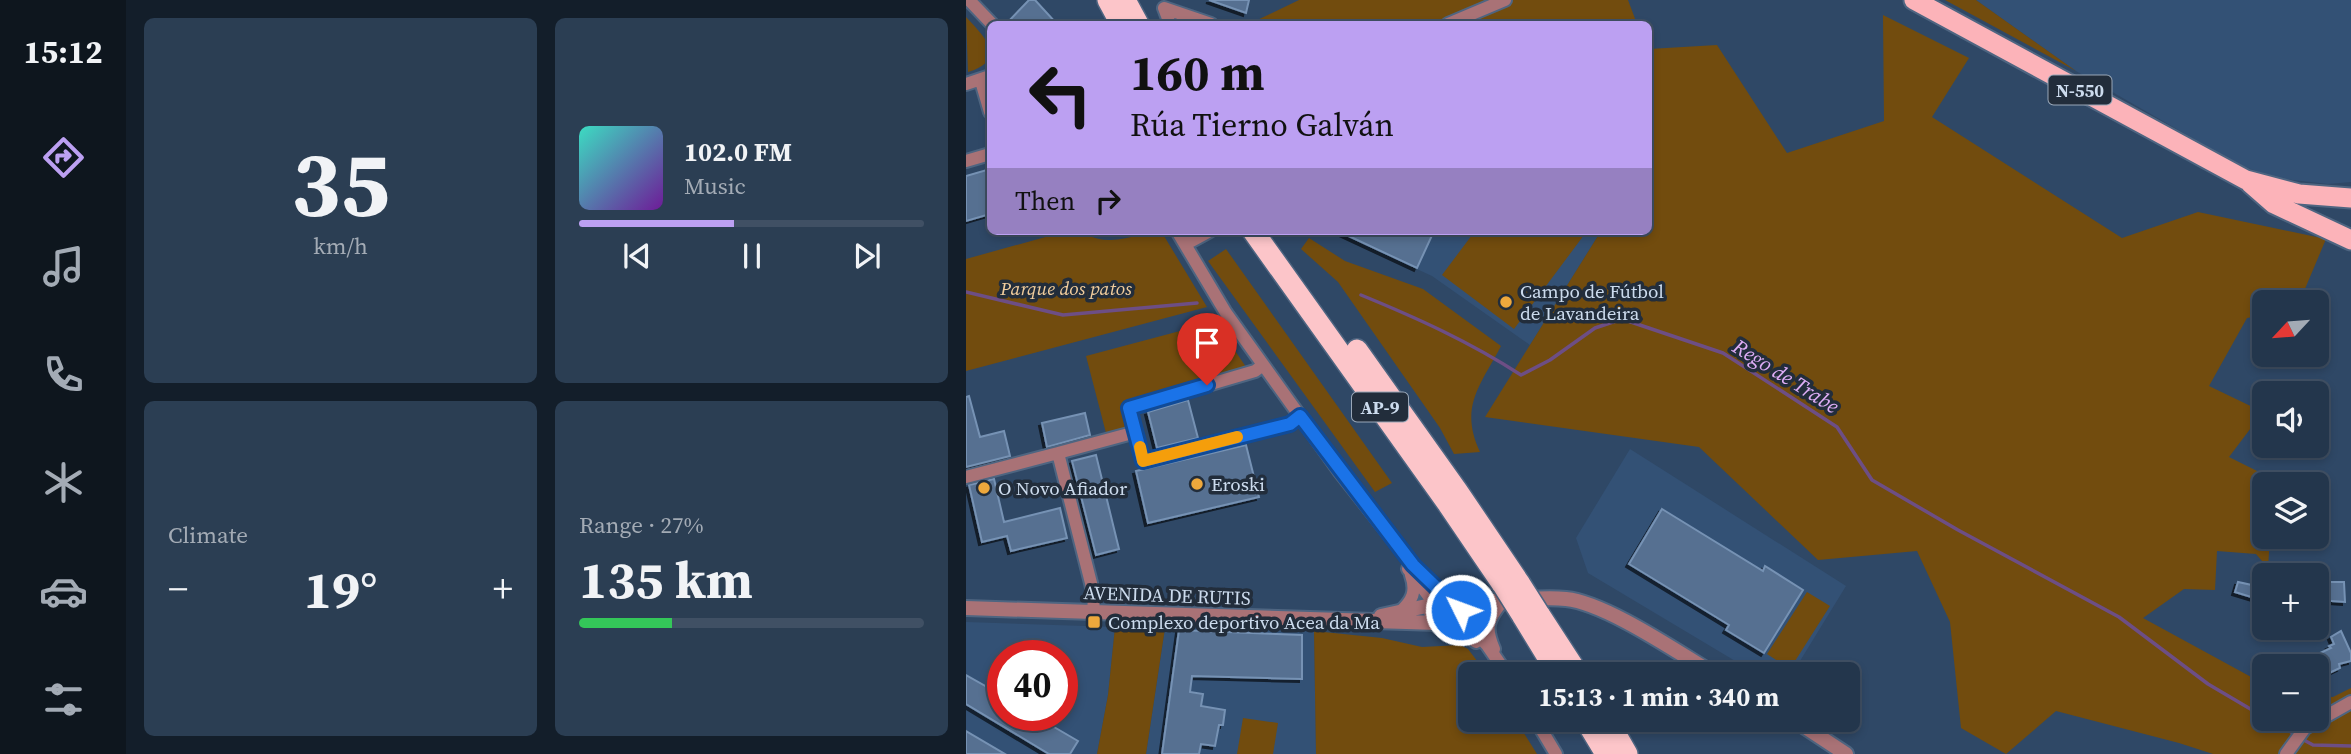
<!DOCTYPE html>
<html lang="en">
<head>
<meta charset="utf-8">
<style>
	:root { --surface:#23364c; --page:#2b3e53; --text:#f1f3f6; --muted:#a3abb5; --line:#405064; --accent:#bca0f2 }
	body { margin:0; font-family:"Source Serif 4",serif; background:var(--page); color:var(--text); height:100vh; display:flex; flex-direction:column; font-size:26px; white-space:nowrap }
	* { box-sizing:border-box; margin:0 }
	p { font-size:23px; color:var(--muted) }
	.icon { flex:none; width:38px; height:38px; fill:none; stroke:currentColor; stroke-width:2; stroke-linecap:round; stroke-linejoin:round }
	.map { position:relative; flex:1; overflow:hidden }
	.side { display:flex; flex-direction:column; gap:18px; padding:18px; background:#131e2a; width:840px }
	.side>* { flex:none }
	.top-card { position:absolute; left:21px; top:21px; width:665px; height:214px; border-radius:10px; box-shadow:0 4px 10px #0003,0 0 0 2px var(--line); background:#bca0f2; color:#111; overflow:hidden }
	.needle { width:46px; rotate:244deg }
	.controls { position:absolute; left:1286px; top:290px; display:grid; gap:14px }
	.controls a { display:grid; place-items:center; width:77px; height:77px; border-radius:10px; background:var(--surface); box-shadow:0 4px 10px #0003,0 0 0 2px var(--line); font-size:35px }
	.speed { position:absolute; left:21px; top:640px; display:flex; gap:14px; font-size:35px; font-weight:700; text-align:center }
	.speed>* { display:grid; place-content:center; width:91px; height:91px; border-radius:50%; background:var(--surface); box-shadow:0 4px 10px #0003,0 0 0 2px var(--line); line-height:1 }
	.speed .limit { border:10px solid #d22; background:#fff; color:#111 }
	.pin { position:absolute; display:grid; place-items:center; width:60px; height:60px; color:#fff; margin:-72px -30px; border-radius:50% 50% 50% 0; rotate:-45deg; box-shadow:0 0 7px #0007 }
	.pin .icon { rotate:45deg }
	.me { position:absolute; width:77px; margin:-38px; rotate:312deg; stroke-linejoin:round; filter:drop-shadow(0 0 5px #0008) }
	.turn { display:flex; align-items:center; gap:24px; height:147px; padding:0 28px; font-size:32px }
	.turn .icon { width:91px; height:91px; stroke-width:2.5 }
	.turn b { display:block; font-size:49px; line-height:60px }
	.then { display:flex; align-items:center; height:66px; padding:0 28px; background:#0003; gap:14px; font-size:26px }
	.big { font-size:52px; font-weight:700; line-height:1.1 }
	.side .card { flex:1; display:flex; flex-direction:column; justify-content:center; gap:10px; min-width:0; padding:0 24px; border-radius:10px; background:var(--page) }
	.side .dial { align-items:center; gap:0 }
	.dial b { font-size:91px; line-height:1 }
	.song { display:flex; align-items:center; gap:21px }
	.cover { width:84px; height:84px; border-radius:10px; background:linear-gradient(135deg,hsl(170 70% 55%),hsl(280 70% 35%)) }
	.played { height:7px; border-radius:4px; background:linear-gradient(90deg,var(--accent) 45%,var(--line) 45%) }
	.keys { display:flex; justify-content:space-around; direction:ltr }
	.heat { display:flex; justify-content:space-between; align-items:center; font-size:38px; direction:ltr }
	.charge { height:10px; border-radius:5px; background:linear-gradient(90deg,#34c759 27%,var(--line) 0) }
	.side .tiles { flex:1; display:grid; gap:18px; grid-template-columns:repeat(2,1fr) }
	.trip { position:absolute; left:492px; top:662px; width:402px; height:70px; border-radius:10px; background:var(--surface); box-shadow:0 4px 10px #0003,0 0 0 2px var(--line); font-weight:700; line-height:70px; text-align:center }
	main { display:flex; flex:1; min-height:0 }
	.tabs { display:flex; flex-direction:column; width:126px; justify-content:space-around; align-items:center; background:#0e161e; color:var(--muted) }
	.tabs .icon { width:49px; height:49px }
	.tabs .selected { color:var(--accent) }
	.tabs b { font-size:32px; color:var(--text) }
	.map>svg:first-child { display:block }
</style>
</head>
<body>
<main>
<nav class="tabs">
<b>15:12</b>
<svg class="icon selected" aria-label="directions" viewBox="0 0 24 24"><path d="M12 3l9 9-9 9-9-9zM9 14v-3h6M13 9l2 2-2 2"/></svg>
<svg class="icon" aria-label="music" viewBox="0 0 24 24"><path d="M9 18V5l10-2v13"/><circle cx="6" cy="18" r="3"/><circle cx="16" cy="16" r="3"/></svg>
<svg class="icon" aria-label="phone" viewBox="0 0 24 24"><path d="M5 4h4l2 5-3 2q2 4 5 5l2-3 5 2v4C11 20 4 13 5 4z"/></svg>
<svg class="icon" aria-label="climate" viewBox="0 0 24 24"><path d="M12 3v18M4 7l16 10M4 17L20 7"/></svg>
<svg class="icon" aria-label="car" viewBox="0 0 24 24"><path d="M5 17H2v-5l4-1 3-4h7l3 4 3 1v5h-3M9 17h6M6 11h13"/><circle cx="7" cy="17" r="2"/><circle cx="17" cy="17" r="2"/></svg>
<svg class="icon" aria-label="filters" viewBox="0 0 24 24"><path d="M4 7h16M4 17h16"/><circle cx="9" cy="7" r="2"/><circle cx="15" cy="17" r="2"/></svg>
</nav>
<section class="side">
<div class="tiles">
<div class="card dial"><b>35</b><p>km/h</p></div>
<div class="card">
<div class="song"><i class="cover"></i><div><b>102.0 FM</b><p>Music</p></div></div>
<div class="played"></div>
<div class="keys"><svg class="icon" aria-label="previous" viewBox="0 0 24 24"><path d="M18 5L8 12l10 7zM5 5v14"/></svg><svg class="icon" aria-label="pause" viewBox="0 0 24 24"><path d="M8 5v14M16 5v14"/></svg><svg class="icon" aria-label="next" viewBox="0 0 24 24"><path d="M6 5l10 7-10 7zM19 5v14"/></svg></div>
</div>
<div class="card"><p>Climate</p>
<div class="heat"><a>−</a><b class="big">19°</b><a>+</a></div>
</div>
<div class="card"><p>Range · 27%</p><b class="big">135 km</b><div class="charge"></div></div>
</div>
</section>
<div class="map">
<svg width="1385" height="754" viewBox="0 0 1385 754">
	<defs>
		<filter id="shadow"><feDropShadow dx="-3" dy="3" stdDeviation="0" flood-color="#0009"/></filter>
	</defs>
	<rect width="100%" height="100%" fill="#2f4866"/>
	<path fill="#335175" fill-rule="evenodd" d="M1010 0H1385V182L1362 184 1310 178 1273 165 1110 71Z
		M368 231H635L564 345 466 276Z
		M664 449 880 586 826 674H791L622 573 610 538Z
		M0 622 149 627 142 695 131 754H0ZM37 656H96V716H37Z
		M199 628 348 630 350 754H180Z"/>
	<path fill="#724c0e" d="M333 0H662L671 24H283Z
		M979 0H1010L1110 71Z
		M917 15 1003 58 966 117 1156 238 1232 212 1360 239 1333 303H1298V315L1281 318 1243 386 1297 412 1263 457 1309 480V485H1298V537H1304L1302 568 1290 554 1251 551 1249 590 1218 589 1177 618 1298 684V719H1351V696L1367 697 1385 688V754H1247L1213 743 1090 711 1040 754 995 728 984 622 951 551 852 560 733 447 519 417 635 231H682L683 49 751 45 821 153 918 121Z
		M0 17C19 37 42 60 2 72Z
		M101 231C117 231 129 241 145 240 163 240 178 231 195 231L241 307 0 371V259Z
		M509 231H621L548 329 476 275Z
		M343 238 379 261 457 289 535 346C514 386 493 407 514 452L488 454 474 428 372 282 335 249Z
		M260 249 426 483 409 492 242 261Z
		M251 324 282 370 158 405 157 417 159 428 140 433 120 356 229 327 244 328Z
		M841 592 864 606 824 669 801 654Z
		M149 627 199 628 180 754H131L142 695Z
		M348 631 416 638 456 647 494 645 502 649 521 674H504V719H549L571 754H350Z
		M277 718 312 723 307 754H271Z"/>
	<g fill="none" stroke-linecap="round" stroke-linejoin="round">
		<path stroke="#6d4e85" stroke-width="3.5" d="M0 292 97 315 231 303
			M395 295C451 318 504 342 555 375L584 360 629 328 656 319 757 353 871 427 906 480 992 530 1153 617 1242 684 1298 717
			M1303 719 1330 735
			M1336 739 1347 745 1385 746"/>
	</g>
	<path fill="#567091" stroke="#7692b4" stroke-width="2" filter="url(#shadow)" d="M63 0H69L91 24H40Z
		M243 0H283L280 13Z
		M24 169V214L0 221V176Z
		M372 231H468L451 268Z
		M3 396 14 437 38 431 44 456 0 467V397Z
		M222 400 232 438 191 448 182 412Z
		M119 413 124 435 81 447 76 423Z
		M280 445 293 497 182 523 170 471Z
		M130 455 153 549 130 555 106 461Z
		M28 479 38 522 94 508 101 538 45 551 41 536 16 542 3 485Z
		M696 509 797 571 799 566 837 590 798 653 760 630 763 625 663 564Z
		M1288 580 1298 582V601L1269 592 1272 582 1286 585Z
		M1358 582H1378L1379 602 1351 600V592L1357 589Z
		M213 630 336 635V679L226 676 224 692 237 694 235 706 259 710 257 725H253L249 746 235 744 233 754H196Z
		M1375 631 1385 653V661L1373 664 1374 668 1361 674 1354 653 1365 648 1363 646 1368 644 1365 637Z
		M0 675 37 696V716H69L112 741 104 754H83L0 704Z
		M0 731 39 754H0Z"/>
	<g fill="none" stroke-linecap="round" stroke-linejoin="round">
		<g stroke="#4e6581" stroke-width="16">
			<path id="minor" d="M3 0 26 24
				M204 24 198 8 245 24
				M482 24 539 0
				M15 81 24 112
				M0 84 24 76
				M0 161 24 154
				M211 231 260 313 374 472 447 565 478 595
				M220 244 244 231
				M297 365 289 371 163 408 177 461 323 424 334 416
				M0 477 92 453
				M442 569 467 602
				M127 611 128 598 125 583 92 453 170 432
				M434 612C446 601 451 592 445 575
				M493 616 521 645 541 674
				M485 624 510 642
				M528 649C519 628 521 621 535 603
				M569 719 590 754
				M1320 754 1339 728 1385 702"/>
		</g>
		<g stroke="#4e6581" stroke-width="18">
			<path id="tertiary" d="M465 610a15 15 0 1 1 30 0a15 15 0 1 1-30 0Z
				M488 598C529 607 561 595 600 599 640 603 711 652 748 674
				M0 608 472 623
				M415 616 465 605
				M827 719 880 754"/>
		</g>
		<g stroke="#4e6581" stroke-width="23">
			<path id="trunk" d="M948 0 1280 180 1333 194 1385 198
				M1284 183 1308 204 1385 240"/>
		</g>
		<g stroke="#4e6581" stroke-width="24">
			<path id="motorway" d="M142 0 155 24
				M159 0 172 24
				M287 231 482 504 537 585
				M391 350 492 492 554 584
				M573 614 612 674
				M556 615 592 674
				M619 719 640 754
				M641 719 661 754"/>
		</g>
		<use href="#minor" stroke="#a97276" stroke-width="12"/>
		<use href="#tertiary" stroke="#a97276" stroke-width="14"/>
		<use href="#trunk" stroke="#fcb3b9" stroke-width="19"/>
		<use href="#motorway" stroke="#fcc5c9" stroke-width="21"/>
		<g stroke="#4e6581" stroke-width="24" stroke-linecap="butt">
			<path id="motorway-bridge" d="M554 584 573 614
				M537 585 556 615"/>
		</g>
		<use href="#motorway-bridge" stroke="#fcc5c9" stroke-width="21"/>
	</g>
	<g fill="none" stroke-linecap="round" stroke-linejoin="round">
		<g stroke="#114b97" stroke-width="18">
			<path id="route" d="M241 385 163 408 177 461 324 424 334 416 447 565 478 595 488 597 495 610"/>
		</g>
		<use href="#route" stroke="#1a73e8" stroke-width="12"/>
		<path stroke="#f59e0b" stroke-width="12" d="M174 447 177 461 271 437"/>
	</g>
	<g fill="#eea83c" stroke="#222d3b" stroke-width="2.5">
		<circle cx="540" cy="302" r="7"/>
		<circle cx="231" cy="484" r="7"/>
		<circle cx="18" cy="488" r="7"/>
		<rect x="121" y="615" width="14" height="14" rx="3.5"/>
	</g>
	<g text-anchor="middle" dominant-baseline="central" stroke-width="7" stroke-linejoin="round" paint-order="stroke">
		<g fill="#222d3b" stroke="#99a7b8" stroke-width="2">
			<rect x="1082.5" y="75.5" width="63" height="29" rx="5"/>
			<rect x="386" y="392.5" width="56" height="29" rx="5"/>
		</g>
		<g font-size="18" font-weight="bold" fill="#ccdbed">
			<text x="1114" y="90">N-550</text>
			<text x="414" y="407">AP-9</text>
		</g>
		<g font-size="19" font-style="italic" fill="#f1cd9d" stroke="#222d3b">
			<text x="100" y="288">Parque dos patos</text>
		</g>
		<g font-size="19" fill="#ccdbed" stroke="#222d3b" text-anchor="start">
			<text x="554" y="291">Campo de Fútbol<tspan x="554" dy="22">de Lavandeira</tspan></text>
			<text x="245" y="484">Eroski</text>
			<text x="32" y="488">O Novo Afiador</text>
			<text x="142" y="622">Complexo deportivo Acea da Ma</text>
		</g>
		<g font-size="19" fill="#ccdbed" stroke="#222d3b">
			<text transform="translate(201 595) rotate(2)">AVENIDA DE RUTIS</text>
		</g>
		<g font-size="21" font-style="italic" fill="#deadf6" stroke="#222d3b">
			<text transform="translate(820 376) rotate(32)">Rego de Trabe</text>
		</g>
	</g>
</svg>
<div class="controls">
<a><svg class="needle" viewBox="-14 -14 28 28"><path d="M0-13l5 13h-10z" fill="#e53935"/><path d="M0 13l5-13h-10z" fill="#a3abb5"/></svg></a>
<a><svg class="icon" aria-label="sound" viewBox="0 0 24 24"><path d="M4 9h4l5-4v14l-5-4H4zM17 9q2 3 0 6"/></svg></a>
<a><svg class="icon" aria-label="layers" viewBox="0 0 24 24"><path d="M12 4l9 5-9 5-9-5zM3 14l9 5 9-5"/></svg></a>
<a>+</a>
<a>−</a>
</div>
<div class="speed"><div class="limit">40</div></div>
<div class="pin" style="left:241px;top:385px;background:#d93025"><svg class="icon" aria-label="arrive" viewBox="0 0 24 24"><path d="M6 21V4h12l-3 4 3 4H6"/></svg></div>
<svg class="me" style="left:495px;top:610px" viewBox="-20 -20 40 40"><circle r="17" fill="#1a73e8" stroke="#fff" stroke-width="3"/><path d="M0-11L8 9 0 5-8 9z" fill="#fff"/></svg>
<div class="trip">15:13 · 1 min · 340 m</div>
<div class="top-card">
<div class="turn"><svg class="icon" aria-label="left" viewBox="0 0 24 24"><path d="M17 20v-9H6M10 6l-5 5 5 5"/></svg><div><b>160 m</b>Rúa Tierno Galván</div></div>
<div class="then">Then<svg class="icon" aria-label="right" viewBox="0 0 24 24"><path d="M7 20v-9h11M14 6l5 5-5 5"/></svg></div>
</div>
</div>
</main>
</body>
</html>
